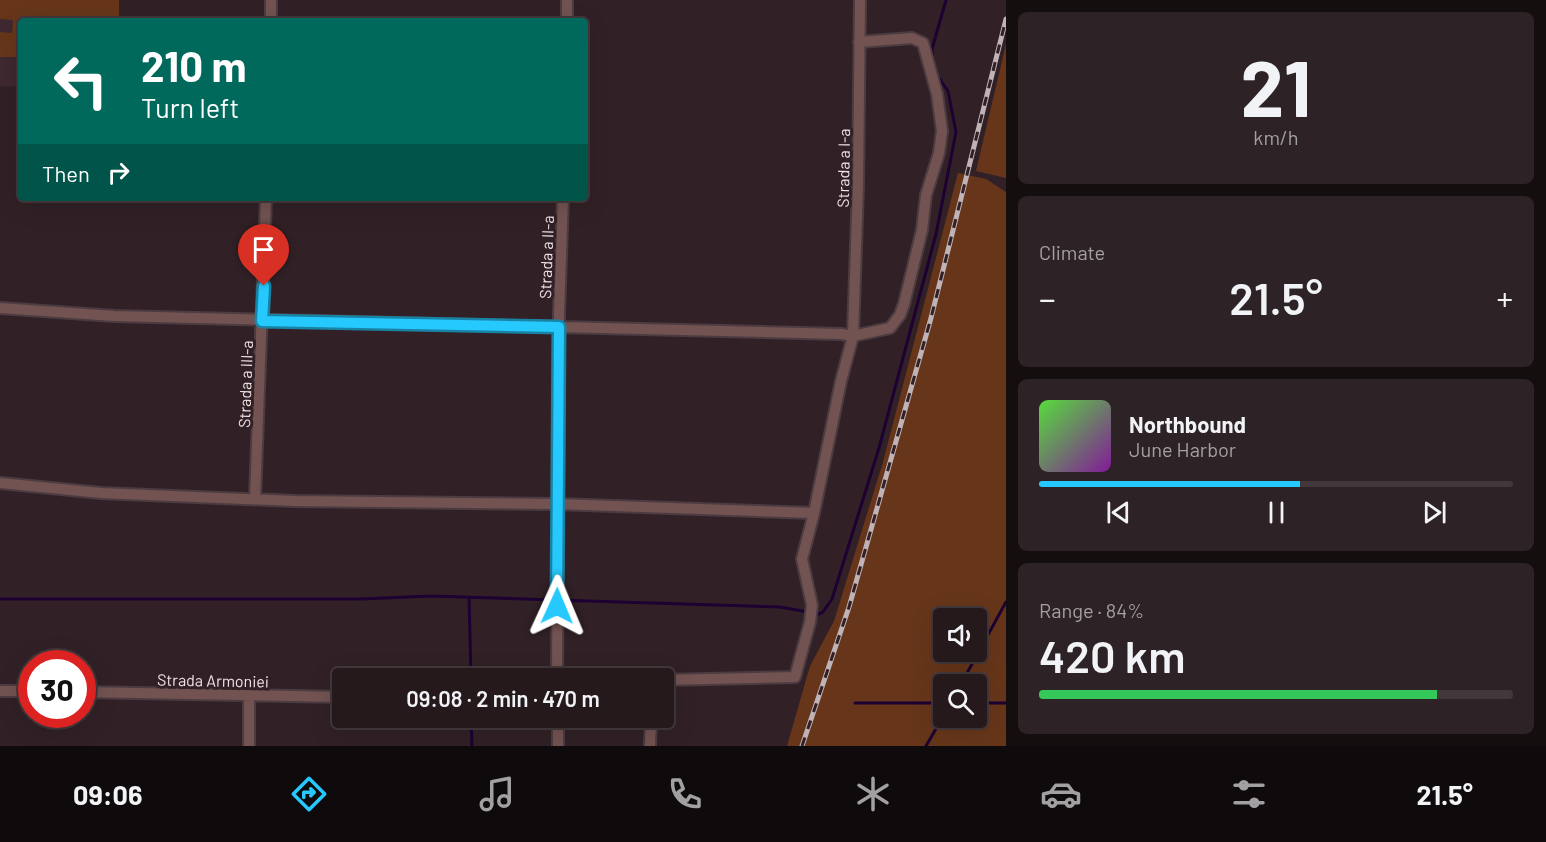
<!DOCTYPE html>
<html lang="en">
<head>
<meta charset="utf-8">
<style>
	:root { --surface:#25191c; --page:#2d2225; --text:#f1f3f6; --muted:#a3a0a3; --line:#42383b; --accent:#26c9fe }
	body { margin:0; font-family:Barlow,sans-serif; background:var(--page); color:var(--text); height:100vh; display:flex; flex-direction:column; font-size:22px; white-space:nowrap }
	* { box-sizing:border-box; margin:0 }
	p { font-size:20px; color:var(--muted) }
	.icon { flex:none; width:33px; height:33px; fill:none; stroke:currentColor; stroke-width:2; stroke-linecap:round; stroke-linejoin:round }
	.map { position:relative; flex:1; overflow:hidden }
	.side { display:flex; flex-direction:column; gap:12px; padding:12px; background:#140e0f; width:540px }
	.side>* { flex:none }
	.guide { position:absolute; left:18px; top:18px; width:570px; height:183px; border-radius:6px; box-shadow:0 6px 24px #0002,0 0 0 2px var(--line); background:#00695c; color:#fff; overflow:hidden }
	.controls { position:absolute; left:933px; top:608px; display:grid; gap:12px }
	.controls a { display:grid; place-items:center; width:54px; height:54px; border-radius:6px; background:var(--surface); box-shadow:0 6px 24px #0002,0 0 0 2px var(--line); font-size:30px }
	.speed { position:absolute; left:18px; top:650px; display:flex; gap:12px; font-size:30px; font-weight:700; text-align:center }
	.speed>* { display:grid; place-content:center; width:78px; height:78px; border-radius:50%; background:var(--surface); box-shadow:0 6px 24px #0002,0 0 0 2px var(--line); line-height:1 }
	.speed .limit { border:9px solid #d22; background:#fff; color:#111 }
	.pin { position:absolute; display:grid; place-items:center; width:51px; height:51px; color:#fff; margin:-62px -26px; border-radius:50% 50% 50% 0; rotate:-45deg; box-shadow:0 0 6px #0007 }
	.pin .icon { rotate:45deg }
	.me { position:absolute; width:66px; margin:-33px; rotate:1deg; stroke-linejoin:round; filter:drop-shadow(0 0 4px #0008) }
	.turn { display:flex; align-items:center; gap:21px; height:126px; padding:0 24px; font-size:27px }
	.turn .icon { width:78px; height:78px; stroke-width:2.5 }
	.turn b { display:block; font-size:42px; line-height:51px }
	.then { display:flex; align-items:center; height:57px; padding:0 24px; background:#0003; gap:12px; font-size:22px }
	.big { font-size:45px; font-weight:600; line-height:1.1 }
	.side .widget { flex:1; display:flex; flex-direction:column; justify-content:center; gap:9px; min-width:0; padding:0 21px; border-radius:9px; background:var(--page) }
	.side .dial { align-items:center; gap:0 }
	.dial b { font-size:78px; line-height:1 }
	.song { display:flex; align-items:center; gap:18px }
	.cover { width:72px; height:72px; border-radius:9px; background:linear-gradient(135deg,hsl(110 70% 55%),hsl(290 70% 35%)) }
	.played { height:6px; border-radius:3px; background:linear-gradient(90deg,var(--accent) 55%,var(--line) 55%) }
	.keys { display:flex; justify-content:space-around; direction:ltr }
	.heat { display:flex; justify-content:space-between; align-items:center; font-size:33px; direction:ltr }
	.charge { height:9px; border-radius:4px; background:linear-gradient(90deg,#34c759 84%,var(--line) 0) }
	.trip { position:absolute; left:332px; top:668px; width:342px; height:60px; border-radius:6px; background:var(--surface); box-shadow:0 6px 24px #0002,0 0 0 2px var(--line); font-weight:600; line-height:60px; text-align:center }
	.tabs { display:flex; height:96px; justify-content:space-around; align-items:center; background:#0f0a0b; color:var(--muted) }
	.tabs .icon { width:42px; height:42px }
	.tabs .active { color:var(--accent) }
	.tabs b { font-size:27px; color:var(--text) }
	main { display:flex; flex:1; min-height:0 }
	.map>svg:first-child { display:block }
</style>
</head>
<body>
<main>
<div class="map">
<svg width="1006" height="746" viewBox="0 0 1006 746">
	<rect width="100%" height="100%" fill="#312126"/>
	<path fill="#3f2830" d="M0 0H119V21H21V87L0 86Z"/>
	<path fill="#67361a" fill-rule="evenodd" d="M0 0H119V21H83V17L69 16V21H21V57H0V32L12 33 13 20 0 19Z
		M1006 44V178L976 171Z
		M958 173 986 179 1006 192V746H787L810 666 834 621 883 462ZM944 618H976V651H944ZM944 684H976V717H944Z"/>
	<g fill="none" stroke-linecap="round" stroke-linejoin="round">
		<path stroke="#1d0133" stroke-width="3" d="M933 62 932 49 946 0
			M469 597 471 678
			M0 599H361L431 596 780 607 819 614 823 612 832 599 879 448 936 234 956 132 948 91 936 74
			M961 684 1006 602
			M855 703H944
			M976 703H1006
			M471 717 472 746
			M926 746 944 715"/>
		<g stroke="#4c3c41" stroke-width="14">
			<path id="minor" d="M271 21V0
				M567 21V0
				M0 308 114 316 841 334 853 336 890 328 900 315 904 304 922 230 926 195 939 153 942 131 937 94 923 43 912 38 859 42
				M0 483 101 493 295 501 557 504 814 513
				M255 499 266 198
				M557 678 559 314 563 198
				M663 680 795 677 810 622 812 605 802 559 814 513 841 381 853 336 858 186 860 0
				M0 691H32
				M82 692 342 697
				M249 696V746
				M558 746V717
				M650 746 651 717"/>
		</g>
		<use href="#minor" stroke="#725351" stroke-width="10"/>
		<g stroke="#c0b3b7" stroke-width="5">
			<path id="rail" d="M802 746 849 607 931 318 1006 19"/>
		</g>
		<use href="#rail" stroke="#312126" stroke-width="3" stroke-dasharray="9" stroke-linecap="butt"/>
	</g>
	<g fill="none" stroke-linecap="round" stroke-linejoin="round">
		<g stroke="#1983a5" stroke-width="15">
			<path id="route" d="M264 286 262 321 559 327 557 606"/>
		</g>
		<use href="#route" stroke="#26c9fe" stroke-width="10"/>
	</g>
	<g text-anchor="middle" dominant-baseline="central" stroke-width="6" stroke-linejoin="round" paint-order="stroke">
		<g font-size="16" fill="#efe3e6" stroke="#312126">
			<text transform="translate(843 168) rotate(-89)">Strada a I-a</text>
			<text transform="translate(546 257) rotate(-88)">Strada a II-a</text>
			<text transform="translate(245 384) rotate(-88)">Strada a III-a</text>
			<text transform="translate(213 680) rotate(1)">Strada Armoniei</text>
		</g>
	</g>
</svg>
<div class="controls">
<a><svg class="icon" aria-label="sound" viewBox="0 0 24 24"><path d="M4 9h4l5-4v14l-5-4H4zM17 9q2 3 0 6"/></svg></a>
<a><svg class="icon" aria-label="search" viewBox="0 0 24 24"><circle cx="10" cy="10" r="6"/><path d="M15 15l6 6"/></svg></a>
</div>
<div class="speed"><div class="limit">30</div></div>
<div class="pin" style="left:264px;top:286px;background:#d93025"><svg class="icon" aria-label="arrive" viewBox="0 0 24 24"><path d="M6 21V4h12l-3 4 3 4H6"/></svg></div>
<svg class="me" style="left:557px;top:606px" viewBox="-20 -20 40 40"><path d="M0-17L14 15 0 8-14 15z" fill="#26c9fe" stroke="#fff" stroke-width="4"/></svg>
<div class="trip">09:08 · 2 min · 470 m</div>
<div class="guide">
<div class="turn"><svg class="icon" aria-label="left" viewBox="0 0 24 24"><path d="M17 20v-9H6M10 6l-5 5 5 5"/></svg><div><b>210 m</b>Turn left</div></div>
<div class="then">Then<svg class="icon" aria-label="right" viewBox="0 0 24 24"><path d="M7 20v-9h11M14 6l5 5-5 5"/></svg></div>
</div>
</div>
<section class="side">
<div class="widget dial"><b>21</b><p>km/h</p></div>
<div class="widget"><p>Climate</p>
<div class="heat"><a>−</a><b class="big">21.5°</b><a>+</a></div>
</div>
<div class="widget">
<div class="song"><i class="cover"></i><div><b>Northbound</b><p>June Harbor</p></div></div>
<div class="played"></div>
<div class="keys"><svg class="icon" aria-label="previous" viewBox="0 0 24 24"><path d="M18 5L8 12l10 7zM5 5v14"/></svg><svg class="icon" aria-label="pause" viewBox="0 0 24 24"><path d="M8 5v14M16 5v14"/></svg><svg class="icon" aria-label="next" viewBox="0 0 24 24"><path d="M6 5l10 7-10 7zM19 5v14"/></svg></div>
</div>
<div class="widget"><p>Range · 84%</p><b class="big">420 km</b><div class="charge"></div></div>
</section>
</main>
<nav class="tabs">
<b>09:06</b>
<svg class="icon active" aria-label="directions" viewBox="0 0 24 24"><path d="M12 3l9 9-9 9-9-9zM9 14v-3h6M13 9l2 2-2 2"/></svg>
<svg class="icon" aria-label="music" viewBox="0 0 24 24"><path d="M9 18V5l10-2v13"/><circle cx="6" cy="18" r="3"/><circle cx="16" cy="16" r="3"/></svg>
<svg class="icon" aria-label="phone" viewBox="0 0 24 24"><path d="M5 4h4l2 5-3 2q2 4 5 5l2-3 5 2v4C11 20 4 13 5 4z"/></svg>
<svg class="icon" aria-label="climate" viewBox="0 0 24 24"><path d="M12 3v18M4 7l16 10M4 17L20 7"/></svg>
<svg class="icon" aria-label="car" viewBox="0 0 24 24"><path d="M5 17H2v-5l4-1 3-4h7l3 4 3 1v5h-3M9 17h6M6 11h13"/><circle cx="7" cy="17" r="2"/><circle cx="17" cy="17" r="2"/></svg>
<svg class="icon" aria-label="filters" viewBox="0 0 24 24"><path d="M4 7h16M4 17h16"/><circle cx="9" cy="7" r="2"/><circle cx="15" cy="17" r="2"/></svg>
<b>21.5°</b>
</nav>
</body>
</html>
